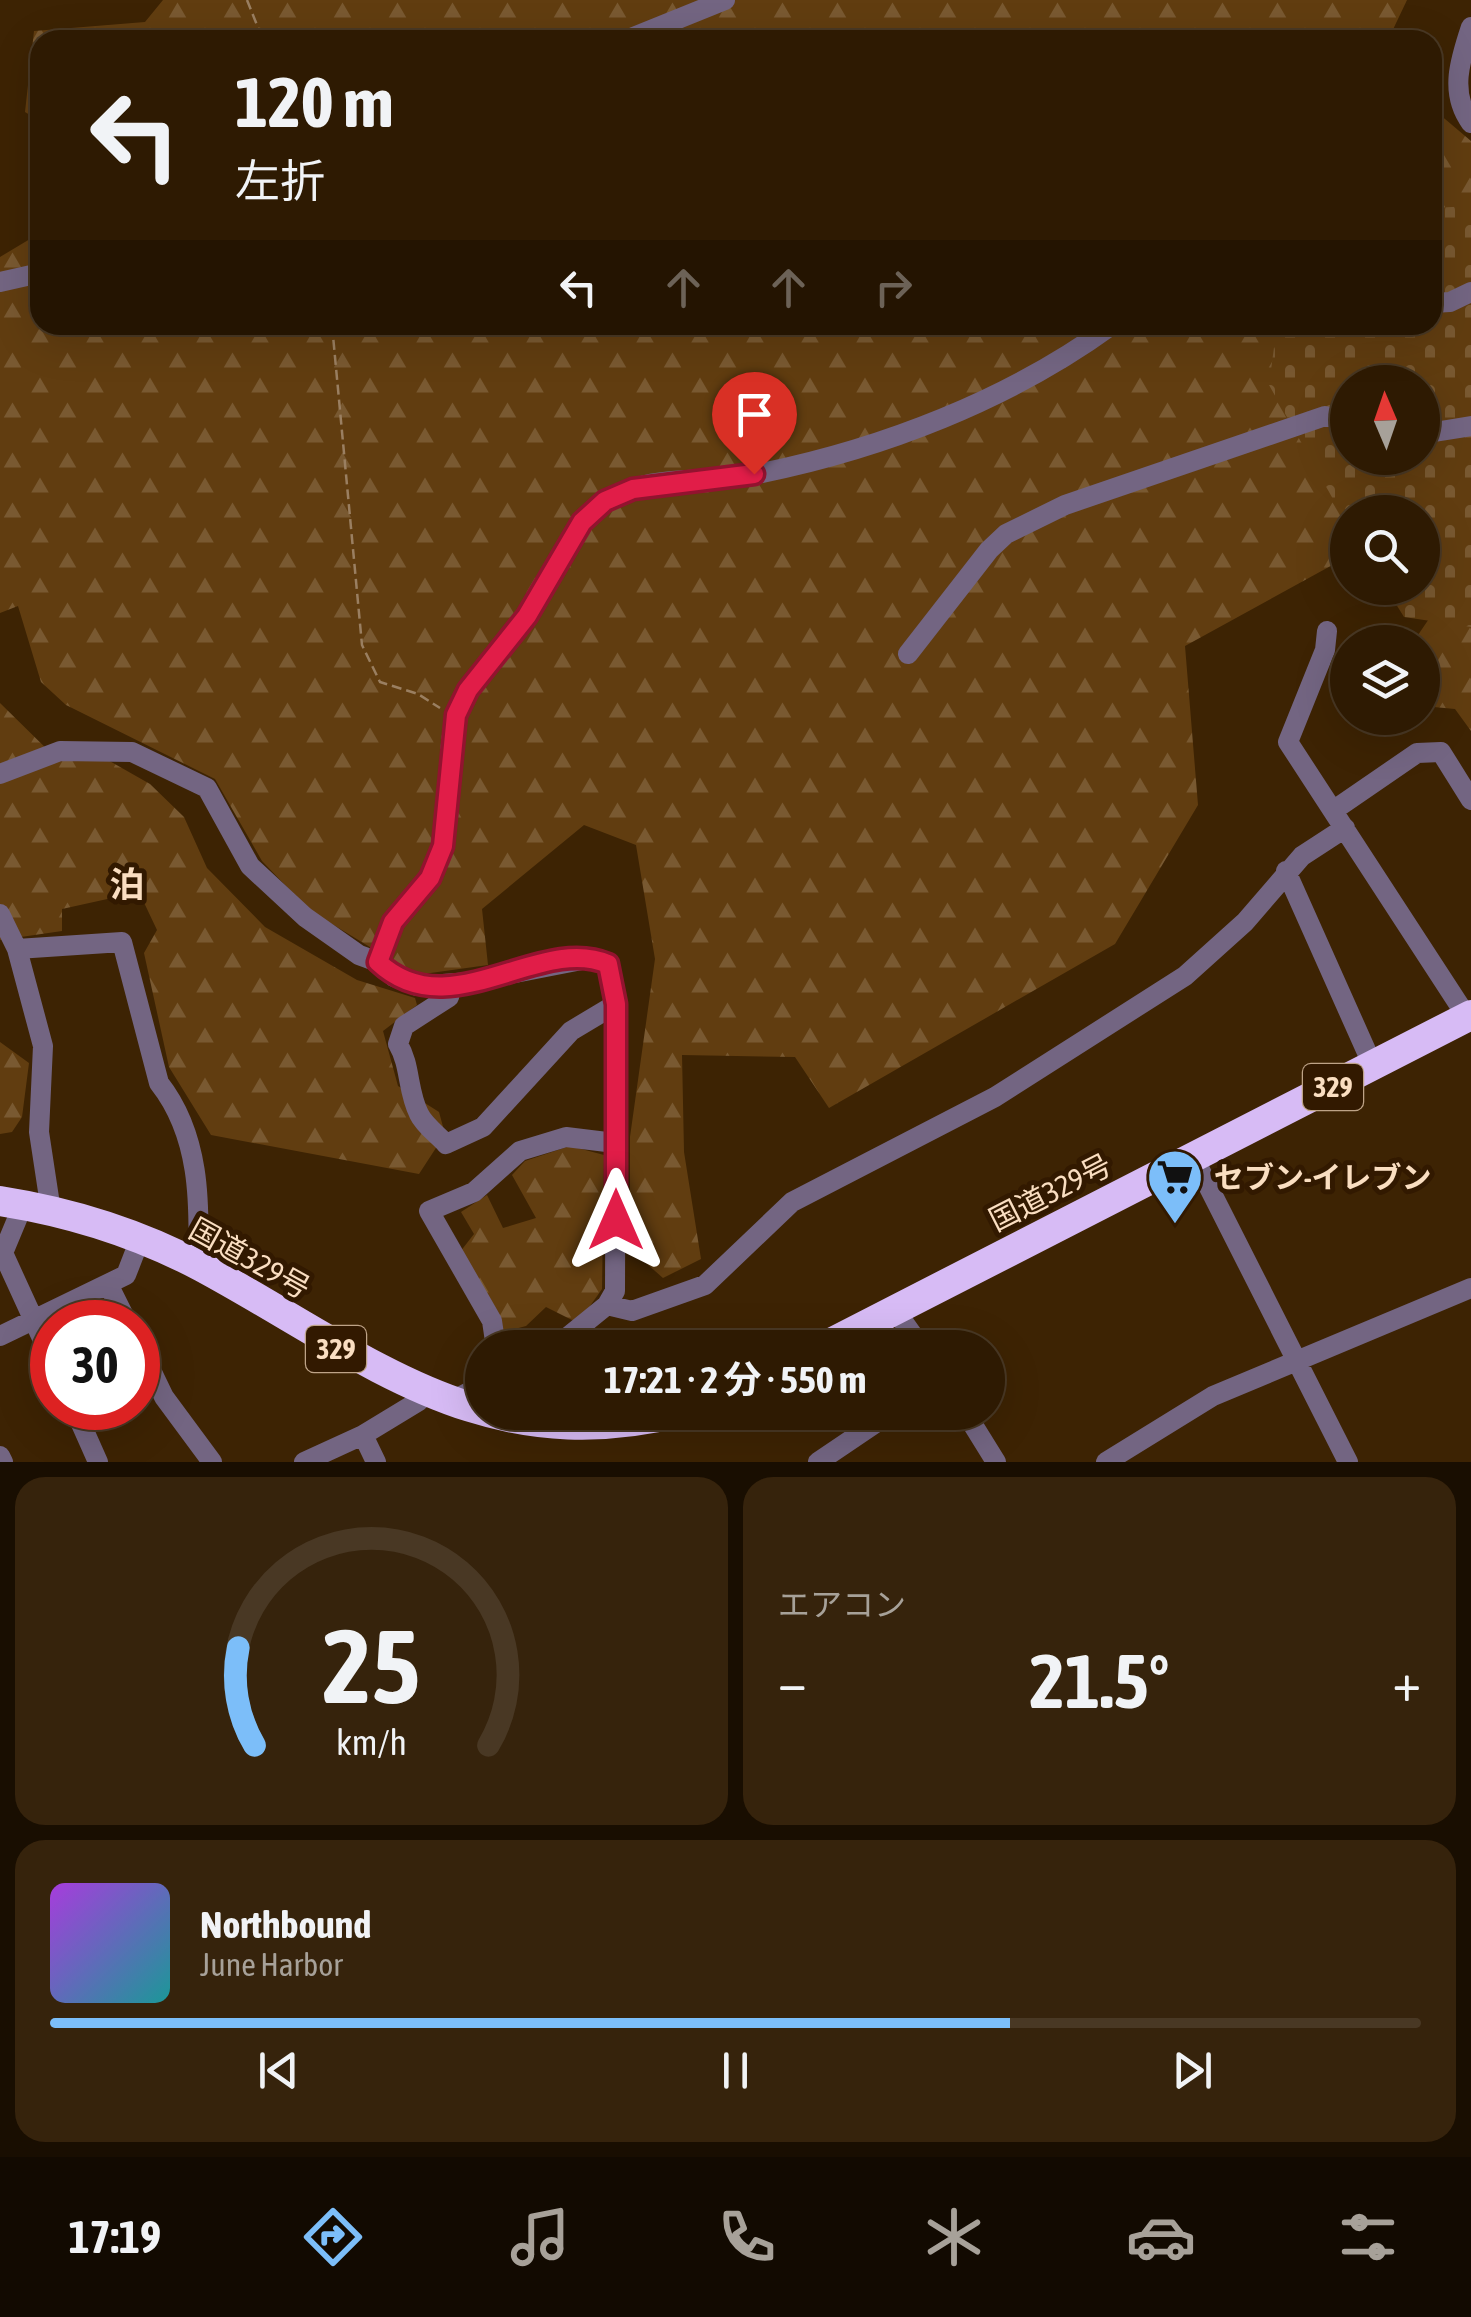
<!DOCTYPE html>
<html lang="ja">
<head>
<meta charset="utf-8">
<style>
	:root { --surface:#2e1a02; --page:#36230c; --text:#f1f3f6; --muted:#a7a199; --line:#493824; --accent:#7cbef9 }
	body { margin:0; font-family:"Asap Condensed","Noto Sans JP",sans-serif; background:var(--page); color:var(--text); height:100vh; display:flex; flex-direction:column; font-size:38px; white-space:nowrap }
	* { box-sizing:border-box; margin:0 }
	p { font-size:32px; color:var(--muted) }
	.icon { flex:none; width:55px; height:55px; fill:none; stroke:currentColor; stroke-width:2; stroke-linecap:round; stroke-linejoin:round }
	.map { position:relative; height:1462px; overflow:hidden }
	.sheet { display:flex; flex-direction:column; gap:15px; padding:15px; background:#190e01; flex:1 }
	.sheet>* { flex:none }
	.banner { position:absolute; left:30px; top:30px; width:1412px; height:305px; border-radius:30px; box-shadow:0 10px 40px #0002,0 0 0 2px var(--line); background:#2e1a02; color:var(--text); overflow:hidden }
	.needle { width:65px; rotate:358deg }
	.fabs { position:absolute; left:1330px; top:365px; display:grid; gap:20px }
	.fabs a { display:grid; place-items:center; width:110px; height:110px; border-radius:50%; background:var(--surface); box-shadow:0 10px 40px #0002,0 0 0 2px var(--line); font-size:50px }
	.speed { position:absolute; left:30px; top:1300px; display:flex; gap:20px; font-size:50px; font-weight:700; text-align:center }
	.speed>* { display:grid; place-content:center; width:130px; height:130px; border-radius:50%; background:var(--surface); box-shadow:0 10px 40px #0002,0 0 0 2px var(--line); line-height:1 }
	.speed .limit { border:15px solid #d22; background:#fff; color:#111 }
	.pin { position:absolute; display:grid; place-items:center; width:85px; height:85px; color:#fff; margin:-102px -42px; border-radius:50% 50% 50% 0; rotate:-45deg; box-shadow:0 0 10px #0007 }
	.pin .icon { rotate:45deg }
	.me { position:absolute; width:110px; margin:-55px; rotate:0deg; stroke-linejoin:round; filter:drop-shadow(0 0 8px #0008) }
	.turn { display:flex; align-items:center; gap:35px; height:210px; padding:0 40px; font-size:45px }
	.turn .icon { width:130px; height:130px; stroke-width:2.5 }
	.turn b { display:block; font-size:70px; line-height:85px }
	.lanes { display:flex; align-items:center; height:95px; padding:0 40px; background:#0003; justify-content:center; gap:50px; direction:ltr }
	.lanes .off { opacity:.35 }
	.big { font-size:75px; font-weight:700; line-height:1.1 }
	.sheet .card { flex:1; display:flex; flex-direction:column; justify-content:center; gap:15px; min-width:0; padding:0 35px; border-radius:30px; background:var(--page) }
	.sheet .dial { align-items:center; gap:0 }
	.dial svg { height:260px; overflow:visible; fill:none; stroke:var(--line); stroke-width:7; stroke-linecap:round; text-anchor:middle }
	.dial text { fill:var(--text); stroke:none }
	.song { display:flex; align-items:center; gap:30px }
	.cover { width:120px; height:120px; border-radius:15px; background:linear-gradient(135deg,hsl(280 70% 55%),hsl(180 70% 35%)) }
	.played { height:10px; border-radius:5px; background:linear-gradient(90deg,var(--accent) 70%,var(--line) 70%) }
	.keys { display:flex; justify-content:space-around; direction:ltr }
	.heat { display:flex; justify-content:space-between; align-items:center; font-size:55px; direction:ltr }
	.sheet .tiles { flex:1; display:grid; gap:15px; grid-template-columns:1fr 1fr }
	.card:last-child { grid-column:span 2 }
	.trip { position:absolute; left:465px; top:1330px; width:540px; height:100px; border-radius:50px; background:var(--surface); box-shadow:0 10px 40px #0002,0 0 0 2px var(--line); font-weight:700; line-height:100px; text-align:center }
	.dock { display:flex; height:160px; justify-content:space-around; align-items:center; background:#120a01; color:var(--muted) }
	.dock .icon { width:70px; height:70px }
	.dock .selected { color:var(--accent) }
	.dock b { font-size:45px; color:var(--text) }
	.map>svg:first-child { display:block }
</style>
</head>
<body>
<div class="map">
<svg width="1471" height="1462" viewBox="0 0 1471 1462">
	<defs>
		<pattern id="forest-firs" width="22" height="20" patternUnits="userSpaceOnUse" patternTransform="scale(2.5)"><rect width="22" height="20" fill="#613d10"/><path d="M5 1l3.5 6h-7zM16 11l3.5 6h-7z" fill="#795931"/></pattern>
		<pattern id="cemetery-stones" width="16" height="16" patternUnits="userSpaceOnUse" patternTransform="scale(2.5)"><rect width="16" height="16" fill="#613d10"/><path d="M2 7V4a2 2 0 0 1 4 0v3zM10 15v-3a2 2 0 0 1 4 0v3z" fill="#795931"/></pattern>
	</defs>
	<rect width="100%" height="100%" fill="#3d2303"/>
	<path fill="url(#forest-firs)" fill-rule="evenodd" d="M163 0H1407L1388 40H40V121L25 112 34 31 145 22Z
		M1432 108 1471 141V258L1432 295Z
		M40 233V325H1401L1471 431 1422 512H1348L1347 557 1185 646 1198 805 1115 944 829 1108 795 1057 682 1055 684 1152 701 1259 663 1278 630 1249V1137L655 959 636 845 584 825 482 909 488 965 416 975 309 910 262 861 215 779 66 705 41 682 18 606 0 613V257ZM1348 382H1422V458H1348Z
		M1437 607 1471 621V731L1455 709 1423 706 1422 642H1368L1384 629 1418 635Z
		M0 703 59 761 106 759 150 784 184 817 207 868 265 927 357 980 415 998 417 1005 383 1031 398 1086 439 1112 445 1134 419 1174 211 1135 169 1067 144 953 157 930 139 892 62 909V931L0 940Z
		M0 1042 29 1063 22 1117 12 1132 0 1134Z
		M570 1146 604 1155 602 1289 578 1323 546 1307 526 1326 500 1333 460 1252 474 1234 461 1212 487 1195 503 1228 536 1218 512 1175 525 1161Z"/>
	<path fill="url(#cemetery-stones)" fill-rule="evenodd" d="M1471 206V627L1404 617 1386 588H1422V512H1348L1347 524 1269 385 1277 325H1432L1433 208ZM1348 382H1422V458H1348Z"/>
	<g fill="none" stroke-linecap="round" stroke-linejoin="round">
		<path stroke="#9a7f61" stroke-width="2.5" stroke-dasharray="10 5" stroke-linecap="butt" d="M247 0 263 40
			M332 325 362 645 380 682 418 694 440 708"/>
		<path stroke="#736582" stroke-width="20" d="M1471 27C1460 60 1449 93 1471 123
			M626 40 725 0
			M0 282 40 273
			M1432 303 1450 302 1471 292
			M1422 434 1471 426
			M1327 631 1325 650 1288 742 1467 1017
			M908 654 989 550 1006 534 1065 505 1325 416 1348 420
			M0 774 60 751 132 752 207 788 250 866 305 917 359 955 378 962 394 977 417 986 469 982 592 958 608 964 616 1004 615 1291 607 1305 554 1348
			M1334 810 1417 753 1441 752 1471 800
			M1286 871 1373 1066
			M0 914 17 949 43 1046 39 1132 51 1211
			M17 949 122 942 159 1083C200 1135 200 1202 198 1265
			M378 962C384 948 386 932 395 920 412 896 431 880 441 851 455 808 444 758 456 715 466 678 506 648 527 617 553 578 564 533 602 504 645 471 708 484 757 474 882 449 1009 400 1112 325
			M452 985 449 997 404 1026 398 1044C411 1066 407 1090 419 1114 424 1125 438 1135 446 1144L483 1127 571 1031 616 1004
			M1194 1158 1348 1462
			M23 1205 3 1253 52 1360
			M108 1284 127 1322
			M607 1305 632 1311 705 1285 792 1202 995 1097 1185 976 1245 922 1302 856 1345 828
			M895 1310 922 1348
			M0 1336 126 1275 140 1239
			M138 1343 164 1397 212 1462
			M496 1348 492 1321 429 1211 474 1192 520 1151 566 1137 615 1143
			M448 1403 482 1385
			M74 1408 98 1462
			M965 1412 996 1462
			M363 1435 376 1462
			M0 1456 3 1462
			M304 1462 363 1435 419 1401
			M818 1462 892 1412
			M1106 1462 1213 1396 1471 1288"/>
		<path stroke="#d7bbf5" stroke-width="30" d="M0 1201C70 1212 140 1234 202 1267 365 1355 481 1462 681 1412
			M821 1348 1471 1015"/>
	</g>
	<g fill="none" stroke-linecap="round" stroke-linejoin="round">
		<g stroke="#92132f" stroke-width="25">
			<path id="route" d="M616 1220V1004L608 964C539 934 449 1029 378 962L393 922 430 878 443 846 456 715 468 690 527 616 582 522 605 501 633 489 754 474"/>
		</g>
		<use href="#route" stroke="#e11d48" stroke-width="18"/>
	</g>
	<defs>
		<g id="supermarket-pin" transform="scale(2.875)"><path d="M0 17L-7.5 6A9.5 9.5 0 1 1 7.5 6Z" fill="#7cbef9" stroke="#321900"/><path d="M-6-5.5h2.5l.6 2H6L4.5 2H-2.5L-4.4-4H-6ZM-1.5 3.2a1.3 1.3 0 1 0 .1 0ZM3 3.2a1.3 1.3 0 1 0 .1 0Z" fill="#111"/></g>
	</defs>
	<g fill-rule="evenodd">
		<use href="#supermarket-pin" x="1175" y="1177"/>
	</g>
	<g text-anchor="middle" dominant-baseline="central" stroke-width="10" stroke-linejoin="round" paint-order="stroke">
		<g fill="#321900" stroke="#bea387" stroke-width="2.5">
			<rect x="1303" y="1064" width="60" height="46" rx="8"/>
			<rect x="306" y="1326" width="60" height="46" rx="8"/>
		</g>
		<g font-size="28" font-weight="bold" fill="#fadec1">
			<text x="1333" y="1087">329</text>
			<text x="336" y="1349">329</text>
		</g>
		<g font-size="30" font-weight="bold" fill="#fadec1" stroke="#321900" text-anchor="start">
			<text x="1214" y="1177">セブン-イレブン</text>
		</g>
		<g font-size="30" fill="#fadec1" stroke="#321900">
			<text transform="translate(1050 1192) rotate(-27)">国道329号</text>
			<text transform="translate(250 1258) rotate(29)">国道329号</text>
		</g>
		<g font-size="35" font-weight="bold" fill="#fadec1" stroke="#321900">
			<text x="127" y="884">泊</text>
		</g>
	</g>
</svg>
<div class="fabs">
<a><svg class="needle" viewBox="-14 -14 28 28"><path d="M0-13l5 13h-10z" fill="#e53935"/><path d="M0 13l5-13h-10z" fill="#a7a199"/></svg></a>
<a><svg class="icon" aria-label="search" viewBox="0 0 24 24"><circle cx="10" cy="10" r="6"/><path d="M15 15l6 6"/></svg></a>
<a><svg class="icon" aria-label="layers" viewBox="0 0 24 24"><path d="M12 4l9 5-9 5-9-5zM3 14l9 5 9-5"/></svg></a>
</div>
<div class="speed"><div class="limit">30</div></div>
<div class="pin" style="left:754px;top:474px;background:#d93025"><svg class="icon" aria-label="arrive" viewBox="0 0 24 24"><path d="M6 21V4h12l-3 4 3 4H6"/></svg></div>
<svg class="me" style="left:616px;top:1220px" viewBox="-20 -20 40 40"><path d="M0-17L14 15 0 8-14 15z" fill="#e11d48" stroke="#fff" stroke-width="4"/></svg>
<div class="trip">17:21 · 2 分 · 550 m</div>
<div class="banner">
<div class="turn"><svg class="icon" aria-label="left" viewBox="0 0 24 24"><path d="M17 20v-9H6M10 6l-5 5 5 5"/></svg><div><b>120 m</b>左折</div></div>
<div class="lanes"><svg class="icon" aria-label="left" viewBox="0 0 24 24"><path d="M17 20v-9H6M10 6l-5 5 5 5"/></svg><svg class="icon off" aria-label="ahead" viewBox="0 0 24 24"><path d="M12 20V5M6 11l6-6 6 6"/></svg><svg class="icon off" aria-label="ahead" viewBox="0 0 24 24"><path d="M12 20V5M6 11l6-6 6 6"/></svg><svg class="icon off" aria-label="right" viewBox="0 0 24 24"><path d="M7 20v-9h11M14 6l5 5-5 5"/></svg></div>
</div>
</div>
<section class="sheet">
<div class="tiles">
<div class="card dial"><svg viewBox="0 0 100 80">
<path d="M14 69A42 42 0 1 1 86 69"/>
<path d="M14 69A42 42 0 0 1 9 39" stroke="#7cbef9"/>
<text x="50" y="56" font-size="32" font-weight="700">25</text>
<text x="50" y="72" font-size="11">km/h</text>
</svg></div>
<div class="card"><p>エアコン</p>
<div class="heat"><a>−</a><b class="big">21.5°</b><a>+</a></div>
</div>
<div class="card">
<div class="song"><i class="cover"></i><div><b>Northbound</b><p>June Harbor</p></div></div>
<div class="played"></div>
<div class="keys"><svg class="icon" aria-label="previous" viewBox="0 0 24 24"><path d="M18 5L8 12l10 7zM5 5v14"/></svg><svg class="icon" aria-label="pause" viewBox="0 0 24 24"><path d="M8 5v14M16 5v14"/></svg><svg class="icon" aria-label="next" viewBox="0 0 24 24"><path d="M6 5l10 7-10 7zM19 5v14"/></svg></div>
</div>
</div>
</section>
<nav class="dock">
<b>17:19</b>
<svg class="icon selected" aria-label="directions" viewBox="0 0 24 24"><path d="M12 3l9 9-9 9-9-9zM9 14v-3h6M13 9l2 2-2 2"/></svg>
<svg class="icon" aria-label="music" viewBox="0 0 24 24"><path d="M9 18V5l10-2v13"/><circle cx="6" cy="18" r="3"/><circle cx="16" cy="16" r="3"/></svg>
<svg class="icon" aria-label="phone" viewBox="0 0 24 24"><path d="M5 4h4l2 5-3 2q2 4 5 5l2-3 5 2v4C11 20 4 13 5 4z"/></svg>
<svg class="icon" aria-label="climate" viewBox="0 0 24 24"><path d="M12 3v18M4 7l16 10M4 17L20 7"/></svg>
<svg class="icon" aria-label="car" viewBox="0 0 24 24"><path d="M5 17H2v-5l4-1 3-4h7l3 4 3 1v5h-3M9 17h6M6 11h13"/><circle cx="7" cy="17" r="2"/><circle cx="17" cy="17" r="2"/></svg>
<svg class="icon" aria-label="filters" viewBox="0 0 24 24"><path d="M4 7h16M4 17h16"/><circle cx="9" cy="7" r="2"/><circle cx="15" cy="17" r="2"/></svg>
</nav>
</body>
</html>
